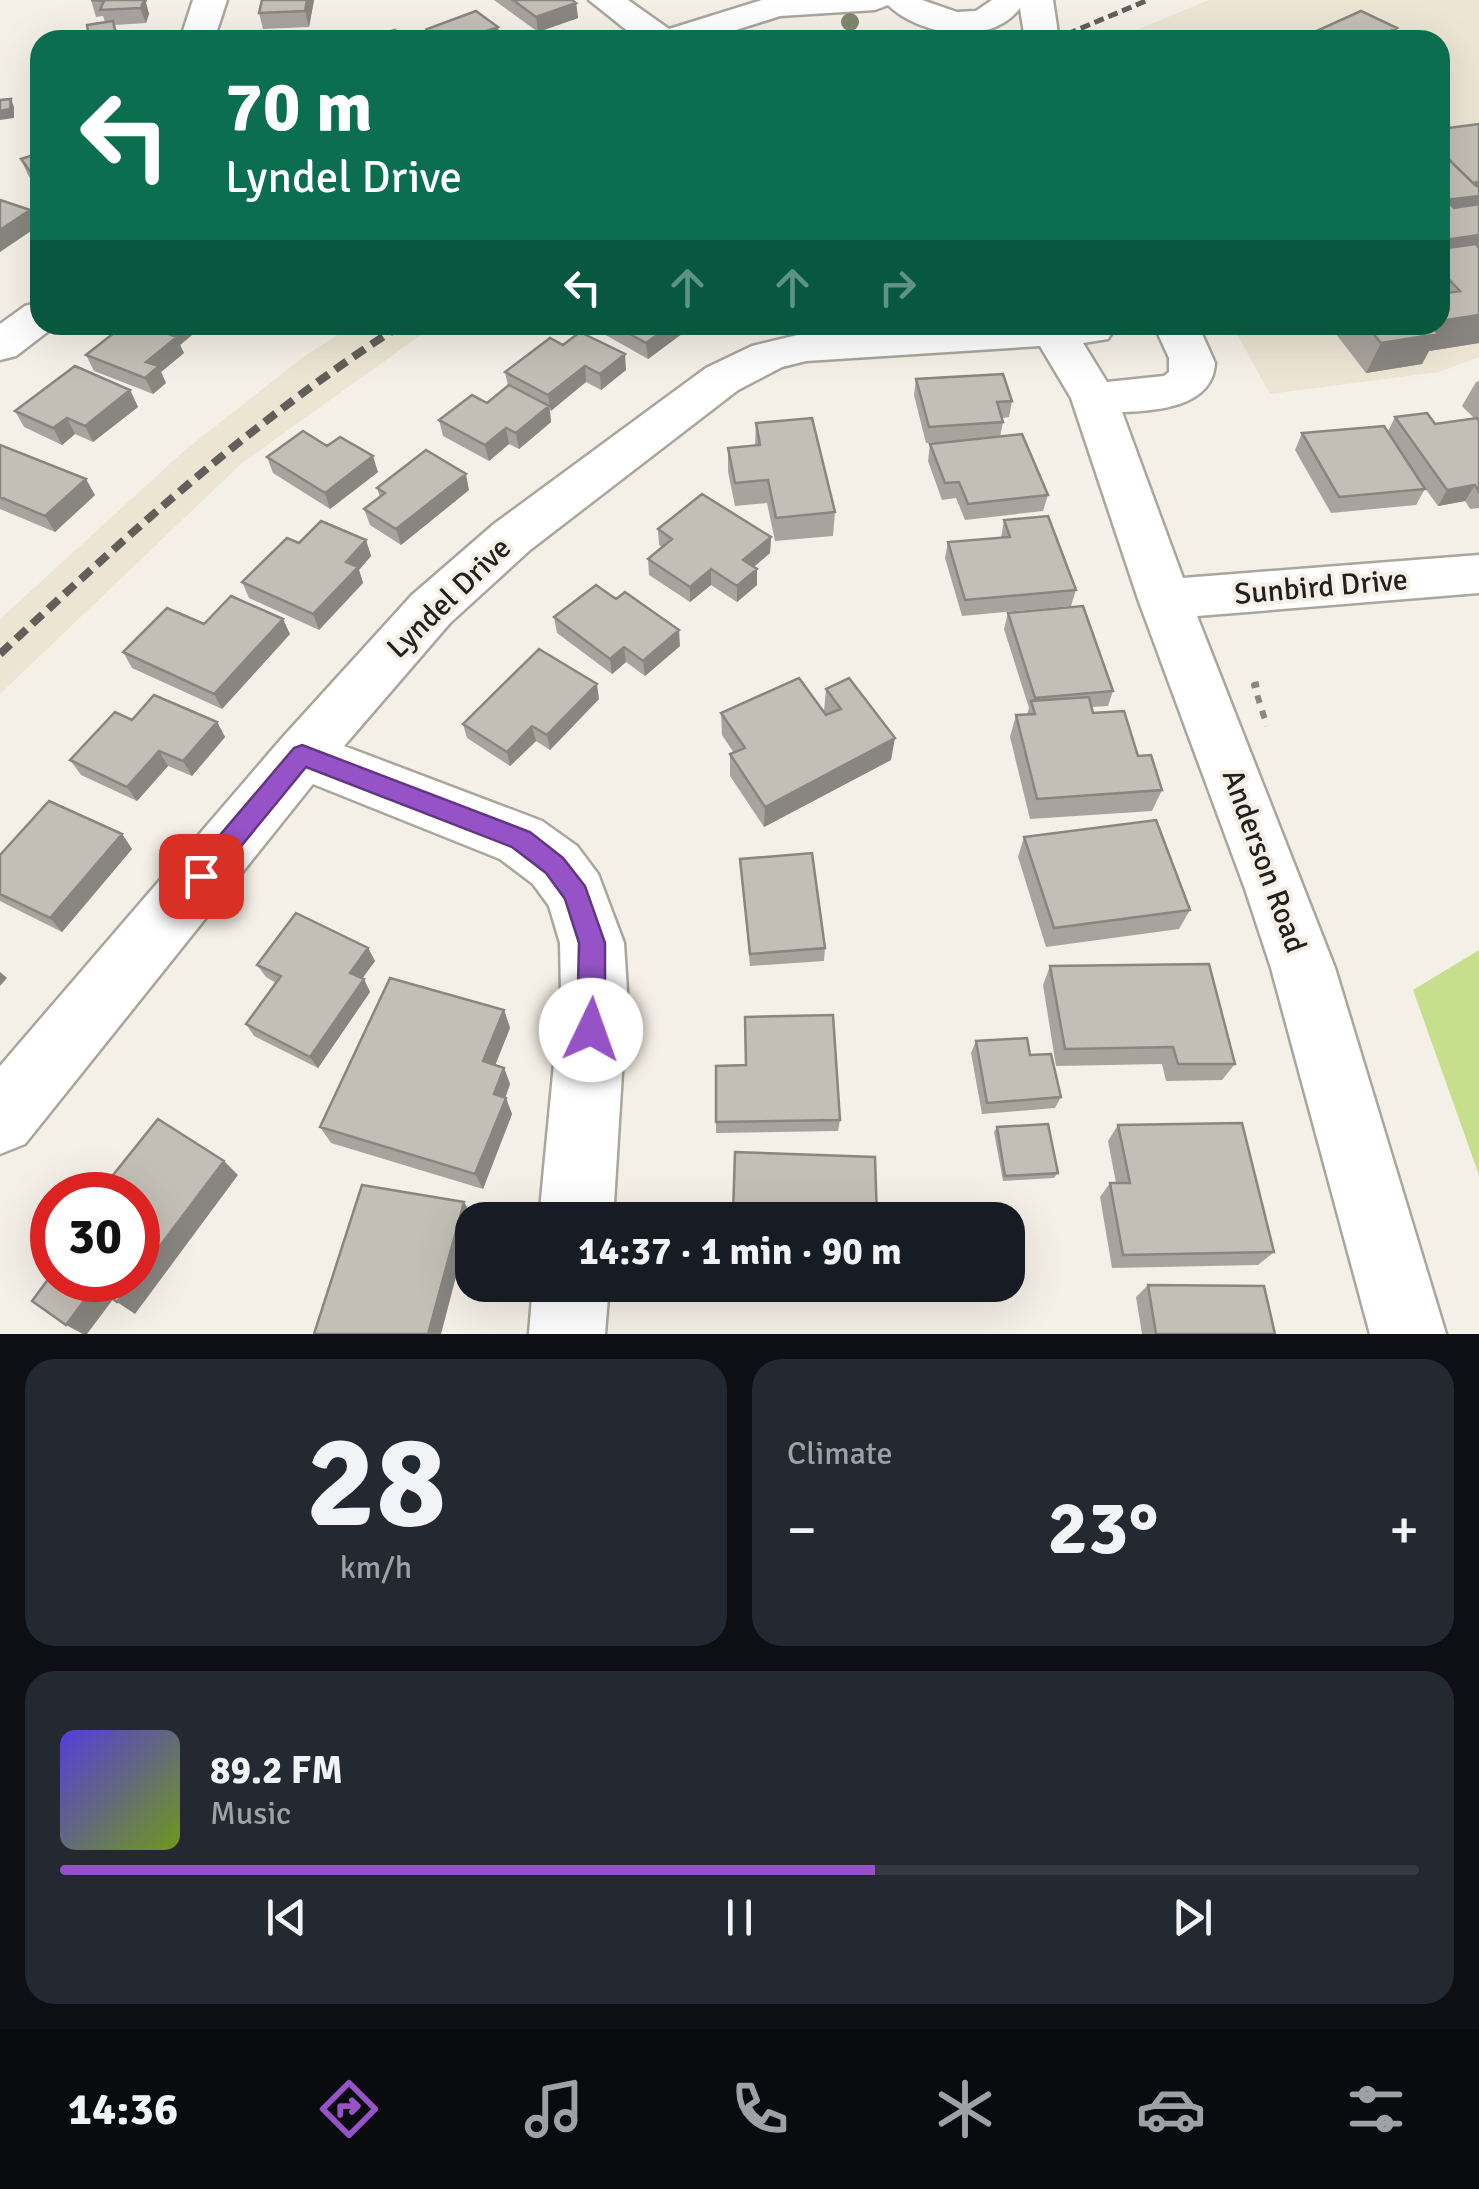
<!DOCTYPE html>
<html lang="en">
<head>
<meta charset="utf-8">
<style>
	:root { --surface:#171b24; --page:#242831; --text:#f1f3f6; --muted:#9ea1a6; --line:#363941; --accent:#9653c7 }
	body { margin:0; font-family:Signika,sans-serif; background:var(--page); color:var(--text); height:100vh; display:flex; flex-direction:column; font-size:38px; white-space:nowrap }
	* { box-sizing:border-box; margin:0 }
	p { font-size:32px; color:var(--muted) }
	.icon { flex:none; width:55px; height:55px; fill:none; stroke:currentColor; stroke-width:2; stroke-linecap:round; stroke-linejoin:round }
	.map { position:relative; height:1334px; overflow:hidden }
	.details { display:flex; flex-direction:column; gap:25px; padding:25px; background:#0d0f14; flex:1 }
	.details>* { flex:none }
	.hud { position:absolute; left:30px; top:30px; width:1420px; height:305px; border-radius:30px; box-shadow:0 10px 40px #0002; background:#0b6e4f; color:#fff; overflow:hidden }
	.speed { position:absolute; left:30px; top:1172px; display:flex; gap:20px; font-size:50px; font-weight:700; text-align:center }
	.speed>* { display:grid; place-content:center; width:130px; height:130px; border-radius:50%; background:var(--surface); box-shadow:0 10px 40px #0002; line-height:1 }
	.speed .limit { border:15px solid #d22; background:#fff; color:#111 }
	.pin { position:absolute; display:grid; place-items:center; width:85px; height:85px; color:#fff; margin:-42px; border-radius:20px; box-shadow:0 5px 15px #0006 }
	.me { position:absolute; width:110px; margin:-55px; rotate:3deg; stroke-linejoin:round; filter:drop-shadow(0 0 8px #0008) }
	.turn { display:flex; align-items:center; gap:35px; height:210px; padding:0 30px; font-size:45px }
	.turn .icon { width:130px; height:130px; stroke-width:2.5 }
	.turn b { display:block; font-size:70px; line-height:85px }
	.lanes { display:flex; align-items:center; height:95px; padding:0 30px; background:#0003; justify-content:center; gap:50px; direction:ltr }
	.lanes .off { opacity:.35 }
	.big { font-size:75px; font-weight:700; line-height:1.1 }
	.details .tile { flex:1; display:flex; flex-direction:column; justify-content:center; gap:15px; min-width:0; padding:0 35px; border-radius:30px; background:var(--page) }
	.details .dial { align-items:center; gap:0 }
	.dial b { font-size:130px; line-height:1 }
	.song { display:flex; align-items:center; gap:30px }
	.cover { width:120px; height:120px; border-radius:15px; background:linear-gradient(135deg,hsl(250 70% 55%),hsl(80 70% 35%)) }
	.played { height:10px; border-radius:5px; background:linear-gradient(90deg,var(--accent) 60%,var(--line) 60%) }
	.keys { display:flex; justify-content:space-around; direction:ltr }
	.heat { display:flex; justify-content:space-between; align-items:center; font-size:55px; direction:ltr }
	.details .tiles { flex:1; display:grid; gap:25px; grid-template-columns:1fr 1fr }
	.tile:last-child { grid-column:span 2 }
	.trip { position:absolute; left:455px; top:1202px; width:570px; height:100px; border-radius:30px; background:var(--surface); box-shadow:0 10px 40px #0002; font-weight:700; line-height:100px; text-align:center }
	.tab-bar { display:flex; height:160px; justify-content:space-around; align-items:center; background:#090b0e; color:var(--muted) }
	.tab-bar .icon { width:70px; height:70px }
	.tab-bar .on { color:var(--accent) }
	.tab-bar b { font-size:45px; color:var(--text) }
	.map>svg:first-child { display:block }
</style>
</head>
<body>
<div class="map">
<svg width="1479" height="1334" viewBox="0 0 1479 1334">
	<rect width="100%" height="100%" fill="#f5f0e7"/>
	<path fill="#ece5d4" d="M1209 0H1479V357L1439 372 1270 394 1232 325H1440V40H1112Z
		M353 325H435L242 463 0 694V619L185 450 306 355Z"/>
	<path fill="#c6df8d" d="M1479 950V1175L1413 990Z"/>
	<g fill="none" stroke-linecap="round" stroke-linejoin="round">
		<g stroke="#aaa69d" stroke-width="5">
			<path id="minor" d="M193 0H227L214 40H180Z
				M589 0H628L669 29 762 0H922L957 12 976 11 992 0H1053L1059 40H1025L1020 8C991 47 920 36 888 5L875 10 780 16 705 40H639Z
				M40 302V325L55 326 16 356 0 360V324L25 306Z
				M932 325H1111L1114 329 1108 339 1083 343 1107 382 1164 376 1169 372V358L1154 325H1198L1215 363C1213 407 1156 411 1122 412L1183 578 1479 555V593L1197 616 1335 968 1446 1334H1370L1271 968 1245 889 1138 599 1071 398 1040 346 806 361 782 367 738 390 530 550 450 623 344 746 542 821 577 846 598 874 624 943 627 991 613 1220H539L561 991 560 943 549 906 533 884 500 859 313 784 25 1144 0 1154V1066L282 738 412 595 494 524 706 368 752 346 806 333Z
				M533 1285H609L605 1334H529Z"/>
		</g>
		<path stroke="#8b8782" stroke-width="6" stroke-dasharray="8 8" stroke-linecap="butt" d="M1259 684 1254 685 1267 726"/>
		<use href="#minor" fill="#fff" fill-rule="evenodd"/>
		<path stroke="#625f5a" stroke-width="5" stroke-dasharray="10 5" stroke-linecap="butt" d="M1053 40 1148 0
			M394 329 400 325"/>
		<path stroke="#625f5a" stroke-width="8" stroke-dasharray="14 8" stroke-linecap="butt" d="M0 654C126 536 252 421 398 327"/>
	</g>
	<circle fill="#83866f" cx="850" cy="22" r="9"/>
	<path fill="#a8a49d" d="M91 0H147L146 3 149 14 146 23 115 25 120 40 88 31 105 22 103 16 96 17Z
		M262 0H314L309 27 263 29 259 13Z
		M494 0H572L576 3 578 18 538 32Z
		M476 11 500 40H429L427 29Z
		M1397 28 1393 40H1309L1312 33Z
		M1479 124V343L1429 351 1422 364 1366 373 1329 325H1440V129Z
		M40 153V191L28 175 21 159Z
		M124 325H188L192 335 180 345 184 353 161 372 166 383 153 394 94 371 86 355Z
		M588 325H694L648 359Z
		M563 345 626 370 601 390 586 382 550 410 551 422 519 449 509 444 489 461 443 436 439 420 487 403 508 386 505 372Z
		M916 379 1012 401 1009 417 1002 418 1003 422 1000 437 1048 495 1043 511 965 520 956 498 942 500 928 461 930 444 966 441 926 443 914 395Z
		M1479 381V508L1470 509 1465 501 1438 506 1414 473 1425 489 1416 505 1331 513 1295 450 1302 433 1388 431 1395 417 1435 424 1475 419 1462 406 1476 382Z
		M130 390 138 407 93 442 75 434 62 445 24 427 15 411Z
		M756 423 835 512 833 536 775 541 767 503 735 506 728 472V448L755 446Z
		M0 445 95 495 55 532 0 509Z
		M327 446 378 472 330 509 273 473 267 457Z
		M377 488 469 490 401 545 370 525 364 509 380 497Z
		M1004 520 1076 590 1071 606 962 616 945 558 948 542 1001 538Z
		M658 529 771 537 770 553 754 567 757 569V585L737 602 711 585 690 602 649 575 648 559 662 547 659 545Z
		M366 540 371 556 359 570 363 583 319 630 249 598 242 582 299 543Z
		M616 599 680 646 645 676 626 662 612 674 557 633 554 617Z
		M1008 613 1113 691 1108 706 1092 707 1093 713 1138 756 1162 790 1152 811 1030 819 1010 737 1016 715 1027 714 1029 708 1004 629Z
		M204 624 290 634 222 709 132 668 123 652Z
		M826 689 891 760 764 827 730 776V754L734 753 722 735 721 713 826 715 824 711Z
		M599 699 550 750 536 741 510 766 467 738 463 724Z
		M217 722 225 737 192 776 168 766 137 801 81 775 70 760Z
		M122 834 132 849 62 932 0 901V855Z
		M1024 837 1190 910 1179 929 1046 947 1018 857Z
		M740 859 825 948 824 961 750 966Z
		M368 948 375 961 362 978 370 992 318 1068 254 1036 246 1024 276 983 266 977 257 965Z
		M1050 966 1235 1064 1222 1080 1166 1081 1162 1064 1056 1066 1043 985Z
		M504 1010 510 1028 495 1065 504 1068 510 1084 505 1098 512 1114 483 1189 331 1143 320 1127Z
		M976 1041 1030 1055 1061 1097 1055 1108 982 1114 971 1053Z
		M716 1066 840 1120 838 1131 716 1133Z
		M1118 1125 1274 1252 1258 1265 1112 1268 1100 1197 1110 1183H1116L1108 1141Z
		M997 1127 1058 1173 1054 1178 1003 1181 994 1132Z
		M735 1152 877 1220H733Z
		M1148 1285 1275 1334H1142L1136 1297Z"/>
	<path fill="#88867f" d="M137 0H147L146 3 149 14 146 23Z
		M307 0H314L309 27 305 11Z
		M576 3 578 18 538 32 536 17Z
		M498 27 500 40H473V36Z
		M1397 28 1393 40H1379L1380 36Z
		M467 32 469 40H446Z
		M11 99 14 107V118L0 120V111Z
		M1479 182V223L1440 229 1446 200 1473 183Z
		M30 210 37 227 0 252V230Z
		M1479 235V263L1440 250 1445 240Z
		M1479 315V343L1429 351 1422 364 1366 373 1381 343 1427 325H1440V321Z
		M178 325H188L192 335 180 345 184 353 161 372 166 383 153 394 145 378 146 362 168 334Z
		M208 325H220L210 331Z
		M671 325H694L648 359 646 343Z
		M625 354 626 370 601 390 600 374Z
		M585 366 586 382 551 411 548 395Z
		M130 390 138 407 93 442 85 426Z
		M549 406 551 422 519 449 516 433Z
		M67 418 75 434 62 445 53 428Z
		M506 428 509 444 489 461 485 445Z
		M373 456 378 472 330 509 325 493Z
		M466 474 469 490 401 545 396 529Z
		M86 479 95 495 55 532 45 516Z
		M1475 485 1465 501 1438 506 1447 490Z
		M771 537 770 553 743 576V560Z
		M366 540 371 556 359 570 363 583 319 630 313 614 346 562Z
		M711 569V585L690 602V587Z
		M757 569V585L737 602V586Z
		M283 619 290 634 222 709 214 694Z
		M679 630 680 646 645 676 643 661Z
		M624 647 626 662 612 674 610 659Z
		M597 684 599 699 550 750 547 735Z
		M217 722 225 737 192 776 183 761Z
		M532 726 536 741 510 766 507 752Z
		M895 738 891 760 764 827 765 807Z
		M159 751 168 766 137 801 127 787Z
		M122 834 132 849 62 932 50 918Z
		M368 948 375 961 357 986 350 973Z
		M0 972 7 978 0 986Z
		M364 979 370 992 318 1068 310 1057Z
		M504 1010 510 1028 490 1078 483 1061Z
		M504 1068 510 1084 501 1110 494 1094Z
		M506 1098 512 1114 483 1189 475 1174Z
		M224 1161 238 1175 135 1314 117 1302 134 1280H138V1275Z
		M464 1202 472 1216 441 1334H428Z
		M95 1286 114 1298 87 1334H83L66 1325Z"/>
	<path fill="#c3bfb6" stroke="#88867f" stroke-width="2.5" d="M91 0H144L141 8 100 10 104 1Z
		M262 0H307L305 11 259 13Z
		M513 0H572L576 3 536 17Z
		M476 11 498 27 473 36 467 32 446 40H442L427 29Z
		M1361 11 1397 28 1380 36 1387 39 1386 40H1326L1312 33Z
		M113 21 117 40H54L53 37 88 31 87 25Z
		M395 30 407 40H364Z
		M908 32 911 40H855H856Z
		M40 80V91L35 92 33 81Z
		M11 99 10 109 0 111V100Z
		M1479 124V182L1473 183 1440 151V129Z
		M1440 151 1476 186H1479V196L1446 200 1454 208 1479 204V235L1445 240 1440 234Z
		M40 153V185L21 159Z
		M0 200 30 210 0 230Z
		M1476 244 1479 248V315L1440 321V294L1460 291 1440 270V249Z
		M124 325H178L168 334 177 337 146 362 159 366 145 378 86 355Z
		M614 325H671L646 343Z
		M1366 325H1430L1438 334 1381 343Z
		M580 332 625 354 600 374 585 366 548 395 505 372 550 338 563 345Z
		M75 366 130 390 85 426 67 418 53 428 15 411Z
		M1003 374 1012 401 997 402 1003 422 929 427 916 379Z
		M509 385 549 406 516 433 506 428 485 445 439 420 472 395 487 403Z
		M1427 413 1435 424 1477 418 1479 421V492L1475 485 1447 490 1395 417Z
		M812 418 835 512 776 518 768 480 735 483 728 448 760 445 756 423Z
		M1384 426 1425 489 1339 497 1302 433Z
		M303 431 327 446 340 437 373 456 325 493 267 457Z
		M1022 434 1048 495 968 504 959 482 945 483 930 444Z
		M0 445 86 479 45 516 0 497Z
		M426 450 466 474 396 529 364 509 385 493 377 488Z
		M702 494 771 537 743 560 757 569 737 586 711 569 690 587 648 559 672 539 658 529Z
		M1048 516 1076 590 965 600 948 542 1010 537 1004 520Z
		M321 521 366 540 346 562 358 567 313 614 242 582 287 538 299 543Z
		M596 585 616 599 625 592 679 630 643 661 624 647 610 659 554 617Z
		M231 596 283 619 214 694 123 652 167 608 204 624Z
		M1083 606 1113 691 1035 698 1008 613Z
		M539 649 597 684 547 735 532 726 507 752 463 724Z
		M799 678 826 715 841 709 826 689 849 678 895 738 765 807 730 754 745 748 721 713Z
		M154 695 217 722 183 761 159 751 127 787 70 760 115 712 132 720Z
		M1089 697 1093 713 1124 711 1138 756 1151 755 1162 790 1037 799 1016 715 1035 714 1031 701Z
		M49 801 122 834 50 918 0 894V855Z
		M1156 820 1190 910 1054 928 1024 837Z
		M812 853 825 948 750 954 740 859Z
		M296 913 368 948 350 973 364 979 310 1057 246 1024 281 976 257 965Z
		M1209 964 1235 1064H1178L1173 1047 1065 1049 1050 966Z
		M390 978 504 1010 483 1061 504 1068 494 1094 506 1098 475 1174 320 1127Z
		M833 1015 840 1120 716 1122V1066L746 1065 745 1017Z
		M1027 1038 1030 1055 1051 1054 1061 1097 987 1103 976 1041Z
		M158 1119 224 1161 138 1275V1195H97Z
		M1242 1123 1274 1252 1123 1255 1110 1183H1130L1118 1125Z
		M1048 1124 1058 1173 1005 1176 997 1127Z
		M735 1152 875 1157 877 1220H761V1214H733Z
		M362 1185 464 1202 428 1334H314Z
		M52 1274V1280H134L117 1302 95 1286 66 1325 32 1301Z
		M1148 1285 1264 1286 1275 1334H1156Z"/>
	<path fill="#9653c7" stroke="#623681" stroke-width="2.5" d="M302 745 530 832 563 858 585 886 605 943V1030L601 1039 591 1043 581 1039 577 1030 579 943 565 899 546 873 512 847 306 767 210 884 201 888 192 884 188 876 192 868 294 748Z"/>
	<g text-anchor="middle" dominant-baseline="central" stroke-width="8" stroke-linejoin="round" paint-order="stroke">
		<g font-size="30" fill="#22201d" stroke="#f5f0e7">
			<text transform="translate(1321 587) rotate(-5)">Sunbird Drive</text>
			<text transform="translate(449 598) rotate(-44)">Lyndel Drive</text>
			<text transform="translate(1264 861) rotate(70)">Anderson Road</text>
		</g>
	</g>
</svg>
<div class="speed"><div class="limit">30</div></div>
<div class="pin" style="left:201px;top:876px;background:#d93025"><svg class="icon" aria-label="arrive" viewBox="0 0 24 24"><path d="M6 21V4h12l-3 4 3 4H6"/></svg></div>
<svg class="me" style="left:591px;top:1030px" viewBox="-20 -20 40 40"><circle r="19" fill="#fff"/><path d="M0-13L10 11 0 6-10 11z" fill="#9653c7"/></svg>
<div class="trip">14:37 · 1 min · 90 m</div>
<div class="hud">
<div class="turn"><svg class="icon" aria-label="left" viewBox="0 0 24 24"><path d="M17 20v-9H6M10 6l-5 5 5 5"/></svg><div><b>70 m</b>Lyndel Drive</div></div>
<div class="lanes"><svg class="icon" aria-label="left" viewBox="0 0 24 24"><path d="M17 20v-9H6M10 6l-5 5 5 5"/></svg><svg class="icon off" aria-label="ahead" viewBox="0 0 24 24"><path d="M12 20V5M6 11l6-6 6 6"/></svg><svg class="icon off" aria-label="ahead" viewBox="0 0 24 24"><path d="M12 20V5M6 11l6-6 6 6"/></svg><svg class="icon off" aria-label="right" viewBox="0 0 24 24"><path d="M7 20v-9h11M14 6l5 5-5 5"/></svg></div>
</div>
</div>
<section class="details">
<div class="tiles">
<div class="tile dial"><b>28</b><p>km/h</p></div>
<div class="tile"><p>Climate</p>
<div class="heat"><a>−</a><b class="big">23°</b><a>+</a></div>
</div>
<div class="tile">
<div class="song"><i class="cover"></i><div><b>89.2 FM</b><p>Music</p></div></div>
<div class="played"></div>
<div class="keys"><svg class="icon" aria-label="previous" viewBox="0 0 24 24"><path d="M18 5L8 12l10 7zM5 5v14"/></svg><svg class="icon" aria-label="pause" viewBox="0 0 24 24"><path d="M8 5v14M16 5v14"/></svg><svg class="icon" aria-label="next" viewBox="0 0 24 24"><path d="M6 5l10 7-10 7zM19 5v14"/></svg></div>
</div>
</div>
</section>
<nav class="tab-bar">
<b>14:36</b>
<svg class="icon on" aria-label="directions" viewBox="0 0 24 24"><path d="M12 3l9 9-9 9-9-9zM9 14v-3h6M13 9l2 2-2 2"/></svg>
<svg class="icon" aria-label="music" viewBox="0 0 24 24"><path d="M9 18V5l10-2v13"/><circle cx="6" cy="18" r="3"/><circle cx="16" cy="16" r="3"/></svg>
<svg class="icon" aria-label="phone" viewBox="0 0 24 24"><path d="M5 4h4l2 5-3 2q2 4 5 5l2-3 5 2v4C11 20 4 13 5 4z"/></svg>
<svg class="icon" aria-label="climate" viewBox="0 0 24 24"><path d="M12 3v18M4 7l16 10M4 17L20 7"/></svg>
<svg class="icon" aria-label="car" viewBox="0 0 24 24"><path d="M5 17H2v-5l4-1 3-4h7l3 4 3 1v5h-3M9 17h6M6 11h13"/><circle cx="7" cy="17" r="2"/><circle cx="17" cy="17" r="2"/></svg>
<svg class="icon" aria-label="filters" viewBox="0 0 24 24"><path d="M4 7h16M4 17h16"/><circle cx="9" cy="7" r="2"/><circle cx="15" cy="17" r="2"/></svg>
</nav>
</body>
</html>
